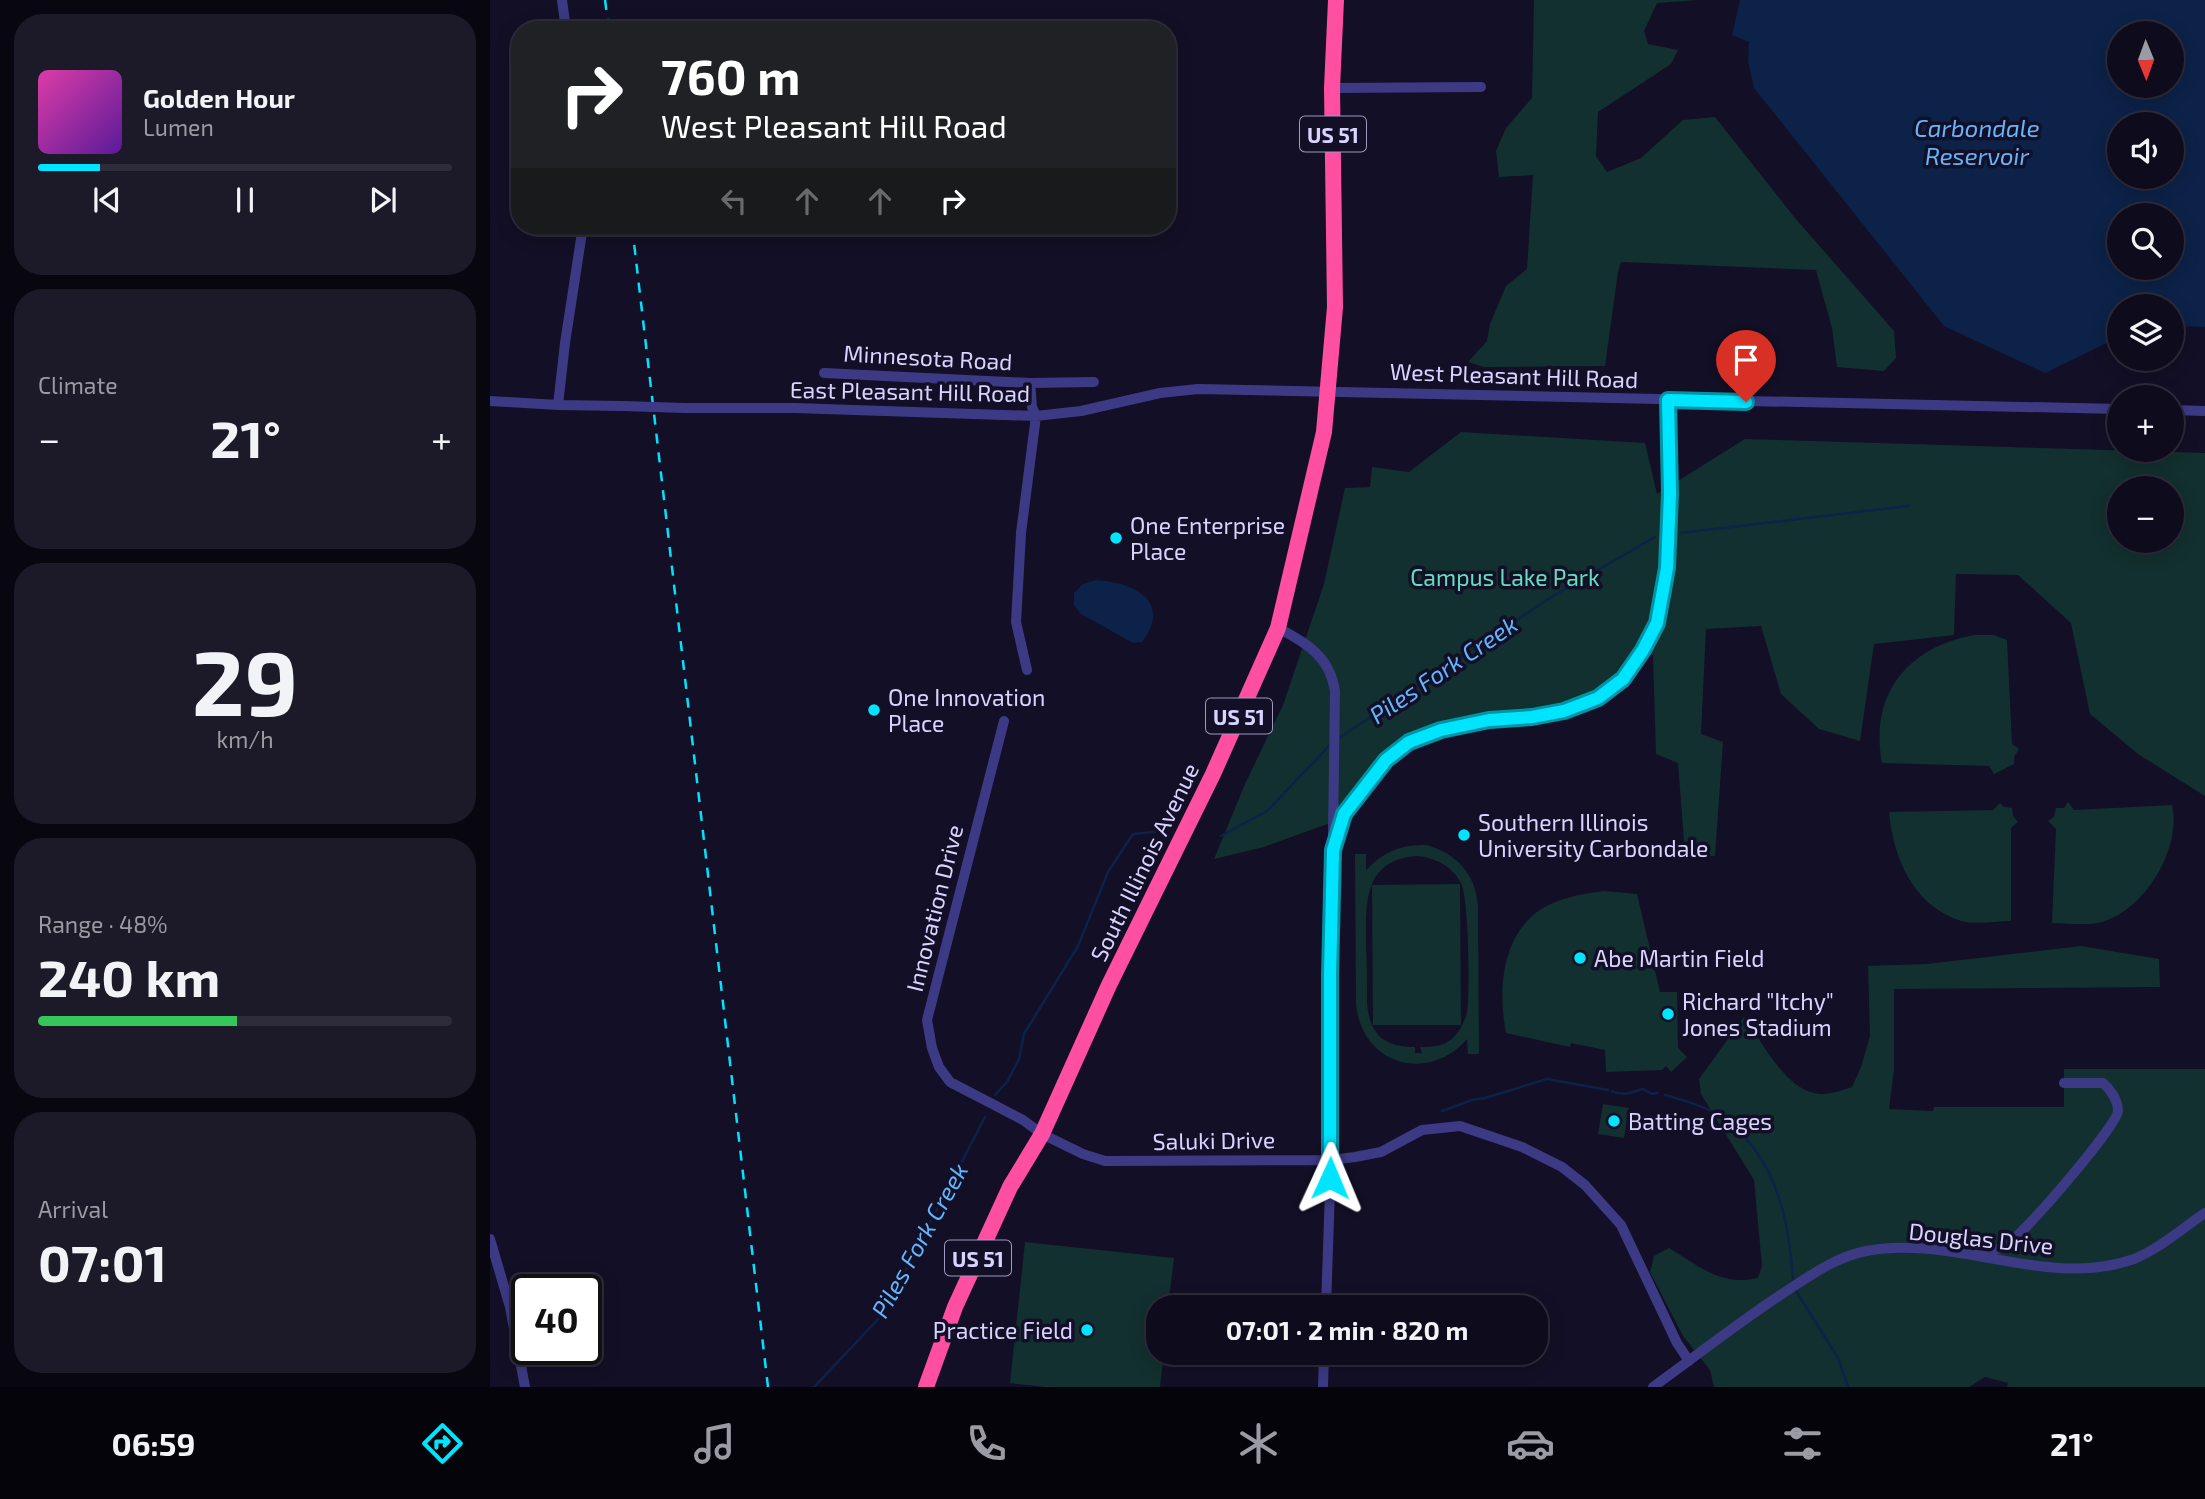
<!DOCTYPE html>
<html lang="en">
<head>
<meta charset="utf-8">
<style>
	:root { --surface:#0e0b1c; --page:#1c1929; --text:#f1f3f6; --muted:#9b9ba3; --line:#2e2b3b; --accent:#00e5ff }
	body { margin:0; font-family:"Exo 2",sans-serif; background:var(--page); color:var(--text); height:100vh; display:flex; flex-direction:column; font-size:26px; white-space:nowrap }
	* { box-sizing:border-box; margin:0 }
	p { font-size:23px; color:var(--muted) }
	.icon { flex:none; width:38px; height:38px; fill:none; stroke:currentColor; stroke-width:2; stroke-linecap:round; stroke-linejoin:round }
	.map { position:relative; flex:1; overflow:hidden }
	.sheet { display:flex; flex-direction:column; gap:14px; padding:14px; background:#08060f; width:490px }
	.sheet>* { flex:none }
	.top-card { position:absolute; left:21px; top:21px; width:665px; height:214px; border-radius:28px; box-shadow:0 4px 18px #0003,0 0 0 2px var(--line); background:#202124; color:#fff; overflow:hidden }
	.needle { width:46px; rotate:179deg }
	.controls { position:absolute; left:1617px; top:21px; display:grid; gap:14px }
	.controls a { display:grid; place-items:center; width:77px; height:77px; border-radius:50%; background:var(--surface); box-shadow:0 4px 18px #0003,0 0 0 2px var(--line); font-size:35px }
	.speed { position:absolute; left:21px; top:1274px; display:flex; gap:14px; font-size:35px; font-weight:700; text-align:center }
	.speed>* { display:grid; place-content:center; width:91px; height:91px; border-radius:50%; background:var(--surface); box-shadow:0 4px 18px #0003,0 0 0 2px var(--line); line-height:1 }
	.speed .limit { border:4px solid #111; border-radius:10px; background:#fff; color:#111 }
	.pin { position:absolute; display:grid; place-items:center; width:60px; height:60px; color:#fff; margin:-72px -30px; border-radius:50% 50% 50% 0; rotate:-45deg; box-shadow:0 0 7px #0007 }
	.pin .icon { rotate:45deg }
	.me { position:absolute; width:77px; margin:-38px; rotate:1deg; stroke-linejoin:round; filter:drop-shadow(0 0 5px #0008) }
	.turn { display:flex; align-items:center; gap:24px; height:147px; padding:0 35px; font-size:32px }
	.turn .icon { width:91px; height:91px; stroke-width:2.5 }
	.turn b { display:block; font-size:49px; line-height:60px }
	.lanes { display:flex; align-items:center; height:66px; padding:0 35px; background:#0003; justify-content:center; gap:35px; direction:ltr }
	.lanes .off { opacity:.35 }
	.big { font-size:52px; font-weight:700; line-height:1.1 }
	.sheet .tile { flex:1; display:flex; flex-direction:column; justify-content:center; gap:10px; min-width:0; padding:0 24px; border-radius:28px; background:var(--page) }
	.sheet .dial { align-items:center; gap:0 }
	.dial b { font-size:91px; line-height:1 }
	.song { display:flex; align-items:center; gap:21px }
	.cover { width:84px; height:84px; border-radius:10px; background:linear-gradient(135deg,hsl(320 70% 55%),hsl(270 70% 35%)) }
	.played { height:7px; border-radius:4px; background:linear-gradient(90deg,var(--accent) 15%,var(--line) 15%) }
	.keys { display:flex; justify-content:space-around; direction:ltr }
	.heat { display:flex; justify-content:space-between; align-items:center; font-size:38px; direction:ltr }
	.charge { height:10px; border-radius:5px; background:linear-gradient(90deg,#34c759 48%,var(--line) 0) }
	.trip { position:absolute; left:656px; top:1295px; width:402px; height:70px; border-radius:28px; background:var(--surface); box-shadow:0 4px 18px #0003,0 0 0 2px var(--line); font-weight:700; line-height:70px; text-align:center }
	.menu { display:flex; height:112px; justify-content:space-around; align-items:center; background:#06040b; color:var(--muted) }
	.menu .icon { width:49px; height:49px }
	.menu .current { color:var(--accent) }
	.menu b { font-size:32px; color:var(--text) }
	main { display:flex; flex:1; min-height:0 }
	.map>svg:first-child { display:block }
</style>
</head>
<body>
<main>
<section class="sheet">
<div class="tile">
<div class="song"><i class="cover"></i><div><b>Golden Hour</b><p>Lumen</p></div></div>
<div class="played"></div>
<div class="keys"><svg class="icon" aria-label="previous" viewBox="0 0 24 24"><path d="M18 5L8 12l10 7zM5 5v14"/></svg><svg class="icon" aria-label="pause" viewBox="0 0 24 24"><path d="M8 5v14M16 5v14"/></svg><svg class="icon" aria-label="next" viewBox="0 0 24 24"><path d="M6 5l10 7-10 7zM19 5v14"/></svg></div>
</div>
<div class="tile"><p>Climate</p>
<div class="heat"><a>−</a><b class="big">21°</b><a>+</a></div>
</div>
<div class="tile dial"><b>29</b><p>km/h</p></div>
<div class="tile"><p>Range · 48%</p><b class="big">240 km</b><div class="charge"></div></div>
<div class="tile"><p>Arrival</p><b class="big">07:01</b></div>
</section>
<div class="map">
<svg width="1715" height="1387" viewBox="0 0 1715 1387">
	<rect width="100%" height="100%" fill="#130f26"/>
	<path fill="#12302f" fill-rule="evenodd" d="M1044 0H1209L1167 3 1154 31 1158 44 1188 50 1181 64 1108 112 1106 156 1117 172 1151 158 1193 120 1225 117 1305 218 1404 331 1406 358 1394 371 1347 367 1342 328 1326 270 1131 262 1128 272 1115 366 994 367 978 362 997 341 1000 324 1016 286 1037 269 1043 175 1009 177 1006 151 1016 128 1042 98Z
		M971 432 1155 443 1167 494 1255 439 1715 453V796L1648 754 1600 714 1581 623 1528 575 1466 574 1464 635 1384 644 1370 741 1329 729 1291 694 1271 626 1216 629 1211 734 1233 742 1225 856 1195 854 1188 763 1166 754 1163 655 1153 650 1133 679 1091 705 999 720 919 742 843 822 774 847 724 859 755 784 793 705 834 584 855 488 880 487 882 467 919 472ZM1629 488H1682V541H1629Z
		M1484 635H1504L1517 640 1522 744 1529 749 1524 757V764L1504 774 1499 766 1392 763C1379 695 1417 647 1484 635Z
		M1578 802 1584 810 1682 805C1692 848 1655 910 1612 922 1597 926 1577 923 1562 923L1566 829 1558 821 1564 817 1566 808H1574Z
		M1510 803 1514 807 1522 808 1523 816 1528 822 1521 828V921C1506 921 1485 925 1471 921 1423 906 1403 857 1399 812L1503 810Z
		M936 845C967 853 986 875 988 906L989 1054H978L977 1039C938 1084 871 1065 866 1003L865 854H876V870C893 852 911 844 936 845ZM927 856C946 858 962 866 971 883 979 899 980 993 977 1013 975 1019 972 1027 968 1032 958 1046 946 1047 930 1047L932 1053H925V1047C895 1047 880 1036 877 1003 877 983 877 963 876 943 876 901 874 860 927 856Z
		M970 884 971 1025H883L882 885Z
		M1114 891 1147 894 1170 992H1187L1188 1048 1197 1057 1181 1072 1176 1066 1172 1070 1116 1072 1115 1050 1081 1043 1080 1047 1016 1033C1008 993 1011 939 1047 912 1066 898 1091 894 1114 891Z
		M1591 946 1669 959 1670 987 1404 989V1070L1399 1109 1443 1111 1444 1107H1574V1069H1715V1387H1517L1518 1383 1495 1377 1479 1387H1224L1220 1370 1193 1336 1160 1272 1164 1256 1179 1248C1211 1267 1230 1286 1268 1278L1272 1266 1264 1180 1211 1094 1209 1079 1254 1017C1271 1040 1294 1087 1324 1093 1336 1096 1350 1091 1362 1087L1371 1067 1380 1036 1378 966 1437 964Z
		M1113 1104 1139 1108 1134 1138 1108 1134Z
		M535 1242 684 1258 678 1307H668V1353H674L670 1387H555L520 1383Z"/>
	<path fill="#0c2248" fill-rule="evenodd" d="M1250 0H1715V327L1682 326V306H1629V337L1555 373 1454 326 1264 88 1258 61 1259 42 1242 35ZM1629 33H1682V86H1629ZM1629 124H1682V177H1629ZM1629 215H1682V268H1629Z
		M606 580C644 582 683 602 652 642L643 643 591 614 584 605V593L593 584Z"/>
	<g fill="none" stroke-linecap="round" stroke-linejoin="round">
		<path stroke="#0c2248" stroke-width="2.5" d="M1191 533 1418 506
			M849 738 1063 596 1165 537
			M731 836 777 811 840 745
			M1122 1091C1136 1097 1140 1092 1153 1089L1162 1094 1168 1093
			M505 1095 517 1082 529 1059 534 1034 588 946 618 872 643 834 673 831
			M1175 1095C1196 1101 1221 1108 1239 1121 1245 1125 1250 1131 1254 1136 1291 1178 1299 1226 1303 1280
			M952 1111 982 1100 995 1098 1057 1079 1118 1090
			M1306 1291 1348 1358 1358 1387
			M324 1387 393 1314 495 1117"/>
		<path stroke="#3d3a85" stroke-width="10" d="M72 0 76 30
			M842 88 991 87
			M334 373 540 383 604 382
			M0 401 68 405 133 406
			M68 405 75 343 93 226
			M195 408H305L546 416 591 411 670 393 708 389 1629 409
			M1682 410 1715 411
			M788 628C817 643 840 657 845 691L843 837
			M537 670 526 622 531 533 546 416 542 407 540 383
			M514 721 437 1020 442 1048 449 1067 460 1082 533 1120 552 1134 593 1154 615 1161 841 1160 865 1157 891 1152 932 1130 970 1126 1032 1147 1072 1167 1095 1185 1131 1225 1187 1343 1199 1361
			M0 1239 20 1307 35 1387
			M1488 1254C1496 1252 1507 1250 1514 1247 1530 1239 1627 1126 1628 1111 1628 1100 1620 1089 1613 1083H1574
			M836 1307 841 1160 840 975 843 850 854 814 896 760 919 742 951 730 999 720 1043 717 1074 711 1108 698 1133 679 1153 650 1167 623 1177 567 1180 494 1178 400
			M833 1387 834 1353
			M1163 1387C1206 1356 1248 1323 1292 1294 1318 1277 1345 1257 1376 1251 1466 1234 1556 1290 1644 1259 1669 1249 1693 1228 1715 1213"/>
		<path stroke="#ff4fa3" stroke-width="16" d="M436 1387 465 1307 520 1187 552 1134 619 985 723 774 788 628 834 432 845 307 842 88 846 0"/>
		<path stroke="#00e5ff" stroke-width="2.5" stroke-dasharray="10 9" stroke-linecap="butt" d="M115 0 119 30
			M142 226 278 1387"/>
		<path stroke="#3d3a85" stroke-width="10" d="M133 406 195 408"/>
	</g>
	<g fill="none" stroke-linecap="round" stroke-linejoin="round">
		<g stroke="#0095a6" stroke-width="18">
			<path id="route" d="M840 1178V975L843 850 854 814 896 760 919 742 951 730 999 720 1042 717 1074 711 1108 698 1133 679 1153 650 1167 623 1177 568 1180 494 1178 400 1256 402"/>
		</g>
		<use href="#route" stroke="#00e5ff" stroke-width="12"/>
	</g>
	<g fill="#00e5ff" stroke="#130f26" stroke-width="2.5">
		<circle cx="626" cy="538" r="7"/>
		<circle cx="384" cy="710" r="7"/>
		<circle cx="974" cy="835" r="7"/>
		<circle cx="1090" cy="958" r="7"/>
		<circle cx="1178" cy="1014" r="7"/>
		<circle cx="1124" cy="1121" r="7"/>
		<circle cx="597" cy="1330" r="7"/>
	</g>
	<g text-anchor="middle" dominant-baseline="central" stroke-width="7" stroke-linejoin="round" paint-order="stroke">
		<g fill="#130f26" stroke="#9e99be" stroke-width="2">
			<rect x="810" y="116.5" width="66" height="35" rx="5"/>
			<rect x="716" y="698.5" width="66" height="35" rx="5"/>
			<rect x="455" y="1240.5" width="66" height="35" rx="5"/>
		</g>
		<g font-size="21" font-weight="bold" fill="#d9d4ff">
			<text x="843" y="134">US 51</text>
			<text x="749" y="716">US 51</text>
			<text x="488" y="1258">US 51</text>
		</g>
		<g font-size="23" fill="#d9d4ff" stroke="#130f26">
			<text transform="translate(438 357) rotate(3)">Minnesota Road</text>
			<text transform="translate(1024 375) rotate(2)">West Pleasant Hill Road</text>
			<text transform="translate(420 391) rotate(1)">East Pleasant Hill Road</text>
			<text transform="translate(654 862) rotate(-64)">South Illinois Avenue</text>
			<text transform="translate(444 908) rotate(-76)">Innovation Drive</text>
			<text transform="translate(724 1140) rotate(-1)">Saluki Drive</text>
			<text transform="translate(1491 1238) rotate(6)">Douglas Drive</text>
		</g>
		<g font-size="23" fill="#d9d4ff" stroke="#130f26" text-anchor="start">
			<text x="640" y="525">One Enterprise<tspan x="640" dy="26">Place</tspan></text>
			<text x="398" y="697">One Innovation<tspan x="398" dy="26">Place</tspan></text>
			<text x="988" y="822">Southern Illinois<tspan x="988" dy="26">University Carbondale</tspan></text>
			<text x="1104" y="958">Abe Martin Field</text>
			<text x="1192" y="1001">Richard "Itchy"<tspan x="1192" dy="26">Jones Stadium</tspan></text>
			<text x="1138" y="1121">Batting Cages</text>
			<text x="583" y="1330" text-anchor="end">Practice Field</text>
		</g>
		<g font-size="23" fill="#5fe0c0" stroke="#130f26">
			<text x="1015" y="577">Campus Lake Park</text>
		</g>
		<g font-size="24" font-style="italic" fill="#62b6ff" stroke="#130f26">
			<text x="1487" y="127">Carbondale<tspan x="1487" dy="28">Reservoir</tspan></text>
			<text transform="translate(953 669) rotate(-34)">Piles Fork Creek</text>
			<text transform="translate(429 1240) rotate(-61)">Piles Fork Creek</text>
		</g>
	</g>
</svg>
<div class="controls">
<a><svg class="needle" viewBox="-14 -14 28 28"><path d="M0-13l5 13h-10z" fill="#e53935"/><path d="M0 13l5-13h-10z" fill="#9b9ba3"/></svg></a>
<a><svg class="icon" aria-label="sound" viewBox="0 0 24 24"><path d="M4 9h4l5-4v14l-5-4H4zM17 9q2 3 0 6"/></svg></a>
<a><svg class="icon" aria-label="search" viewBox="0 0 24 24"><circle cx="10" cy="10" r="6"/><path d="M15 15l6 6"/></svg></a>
<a><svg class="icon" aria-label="layers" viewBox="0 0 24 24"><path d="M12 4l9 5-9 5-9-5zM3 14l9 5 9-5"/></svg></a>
<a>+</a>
<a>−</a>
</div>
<div class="speed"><div class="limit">40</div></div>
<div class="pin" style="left:1256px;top:402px;background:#d93025"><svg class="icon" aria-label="arrive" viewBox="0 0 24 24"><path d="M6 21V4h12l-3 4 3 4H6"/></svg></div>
<svg class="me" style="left:840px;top:1178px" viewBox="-20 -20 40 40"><path d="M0-17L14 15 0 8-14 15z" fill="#00e5ff" stroke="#fff" stroke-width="4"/></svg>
<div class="trip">07:01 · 2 min · 820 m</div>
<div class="top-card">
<div class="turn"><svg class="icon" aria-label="right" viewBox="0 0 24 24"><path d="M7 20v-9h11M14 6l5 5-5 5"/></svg><div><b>760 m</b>West Pleasant Hill Road</div></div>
<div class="lanes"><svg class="icon off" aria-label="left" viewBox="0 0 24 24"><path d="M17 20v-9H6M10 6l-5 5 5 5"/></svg><svg class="icon off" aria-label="ahead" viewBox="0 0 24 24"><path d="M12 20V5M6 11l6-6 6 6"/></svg><svg class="icon off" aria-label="ahead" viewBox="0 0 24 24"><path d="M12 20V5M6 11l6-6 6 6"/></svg><svg class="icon" aria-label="right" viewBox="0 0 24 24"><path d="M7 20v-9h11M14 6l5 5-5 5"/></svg></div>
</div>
</div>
</main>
<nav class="menu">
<b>06:59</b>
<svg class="icon current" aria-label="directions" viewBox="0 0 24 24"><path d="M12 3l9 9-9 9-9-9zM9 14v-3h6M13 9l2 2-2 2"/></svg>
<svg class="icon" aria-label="music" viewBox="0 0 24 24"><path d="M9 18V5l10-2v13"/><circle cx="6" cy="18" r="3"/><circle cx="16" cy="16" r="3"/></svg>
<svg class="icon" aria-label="phone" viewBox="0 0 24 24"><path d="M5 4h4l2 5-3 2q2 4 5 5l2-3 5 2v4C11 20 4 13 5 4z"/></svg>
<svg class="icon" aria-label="climate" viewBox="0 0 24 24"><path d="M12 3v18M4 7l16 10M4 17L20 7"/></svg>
<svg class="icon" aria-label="car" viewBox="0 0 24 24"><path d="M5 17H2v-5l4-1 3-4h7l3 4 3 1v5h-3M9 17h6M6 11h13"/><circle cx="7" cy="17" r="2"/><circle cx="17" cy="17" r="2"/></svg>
<svg class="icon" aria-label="filters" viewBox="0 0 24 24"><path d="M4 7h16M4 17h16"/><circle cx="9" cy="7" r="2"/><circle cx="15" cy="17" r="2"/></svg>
<b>21°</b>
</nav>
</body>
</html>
